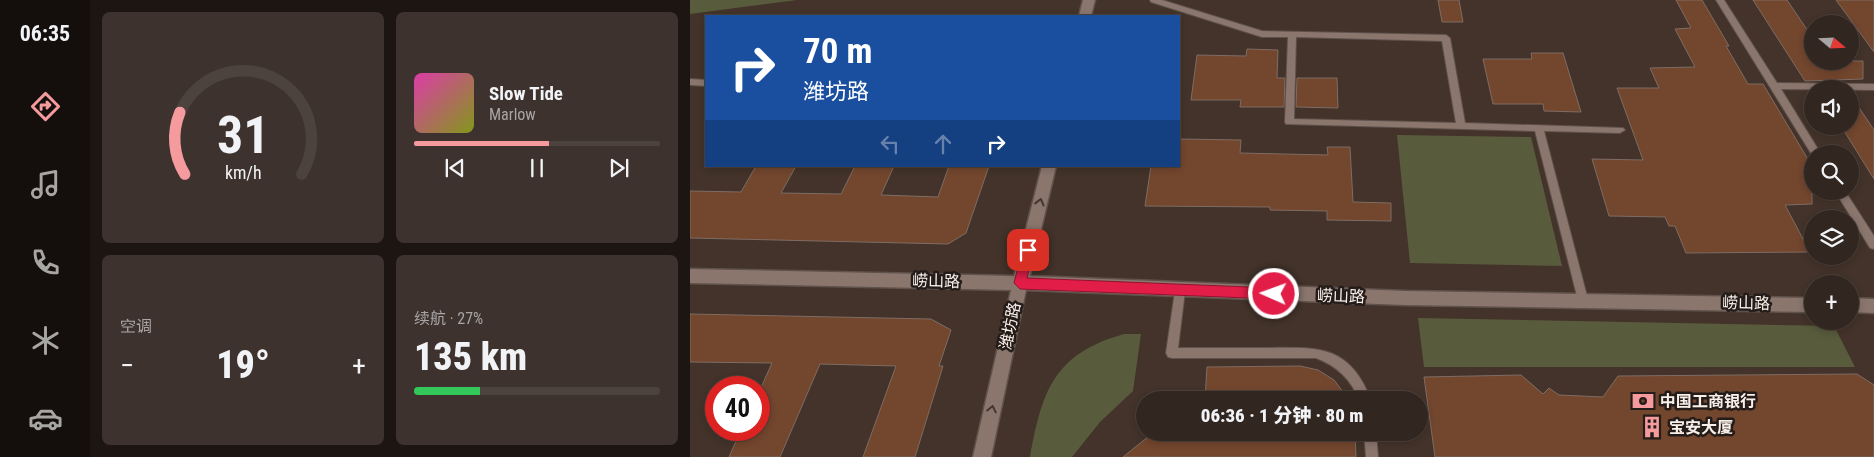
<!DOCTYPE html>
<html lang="zh">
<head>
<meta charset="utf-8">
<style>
	:root { --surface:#322620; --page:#3d322d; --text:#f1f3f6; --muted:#a8a5a5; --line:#4d433e; --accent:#f59b9e }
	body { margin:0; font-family:"Roboto Condensed","Noto Sans SC",sans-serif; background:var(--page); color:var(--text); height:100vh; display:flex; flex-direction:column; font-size:19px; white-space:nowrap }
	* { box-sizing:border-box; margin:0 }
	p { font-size:16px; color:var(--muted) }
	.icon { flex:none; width:28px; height:28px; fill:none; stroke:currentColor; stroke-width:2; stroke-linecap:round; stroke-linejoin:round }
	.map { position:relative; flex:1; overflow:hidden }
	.sheet { display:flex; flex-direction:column; gap:12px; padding:12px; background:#1c1512; width:600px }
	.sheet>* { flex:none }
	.hud { position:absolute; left:15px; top:15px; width:475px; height:152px; border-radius:0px; box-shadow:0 2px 8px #0003,0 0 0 1px var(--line); background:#1a4fa0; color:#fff; overflow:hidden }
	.needle { width:32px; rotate:109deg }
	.tools { position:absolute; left:1114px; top:15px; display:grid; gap:10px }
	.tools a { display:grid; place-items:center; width:55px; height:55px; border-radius:50%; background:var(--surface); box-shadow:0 2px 8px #0003,0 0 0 1px var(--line); font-size:25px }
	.speed { position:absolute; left:15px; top:376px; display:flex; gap:10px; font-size:25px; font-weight:700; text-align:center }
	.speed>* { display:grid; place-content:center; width:65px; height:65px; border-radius:50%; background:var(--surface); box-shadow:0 2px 8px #0003,0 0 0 1px var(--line); line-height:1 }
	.speed .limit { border:8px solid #d22; background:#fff; color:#111 }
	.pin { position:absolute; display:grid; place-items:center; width:42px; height:42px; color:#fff; margin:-21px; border-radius:10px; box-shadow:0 2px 8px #0006 }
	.me { position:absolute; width:55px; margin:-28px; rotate:272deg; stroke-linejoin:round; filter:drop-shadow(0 0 4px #0008) }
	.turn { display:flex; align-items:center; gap:18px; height:105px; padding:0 15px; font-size:22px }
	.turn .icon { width:65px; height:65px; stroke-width:2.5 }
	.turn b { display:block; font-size:35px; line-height:42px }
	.lanes { display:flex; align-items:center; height:48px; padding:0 15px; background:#0003; justify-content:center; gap:25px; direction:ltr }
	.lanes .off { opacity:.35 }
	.big { font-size:38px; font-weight:800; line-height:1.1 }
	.sheet .card { flex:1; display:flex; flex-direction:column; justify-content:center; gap:8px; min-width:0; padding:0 18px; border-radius:8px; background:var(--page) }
	.sheet .dial { align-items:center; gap:0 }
	.dial svg { height:130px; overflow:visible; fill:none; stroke:var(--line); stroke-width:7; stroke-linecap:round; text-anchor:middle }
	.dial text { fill:var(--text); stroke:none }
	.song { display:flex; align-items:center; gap:15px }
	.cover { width:60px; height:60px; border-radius:8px; background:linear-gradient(135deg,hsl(320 70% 55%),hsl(70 70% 35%)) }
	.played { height:5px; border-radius:2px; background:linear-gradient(90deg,var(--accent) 55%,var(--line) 55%) }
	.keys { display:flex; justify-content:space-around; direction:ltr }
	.heat { display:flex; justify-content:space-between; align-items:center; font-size:28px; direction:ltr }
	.charge { height:8px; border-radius:4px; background:linear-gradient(90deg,#34c759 27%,var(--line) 0) }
	.sheet .tiles { flex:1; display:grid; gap:12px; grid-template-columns:repeat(2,1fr) }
	.trip { position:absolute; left:446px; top:391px; width:292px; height:50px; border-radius:25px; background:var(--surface); box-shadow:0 2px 8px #0003,0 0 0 1px var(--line); font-weight:800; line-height:50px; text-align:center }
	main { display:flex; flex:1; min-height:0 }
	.tab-bar { display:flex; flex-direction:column; width:90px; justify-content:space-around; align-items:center; background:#140f0d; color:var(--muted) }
	.tab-bar .icon { width:35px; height:35px }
	.tab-bar .selected { color:var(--accent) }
	.tab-bar b { font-size:22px; color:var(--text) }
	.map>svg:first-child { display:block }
</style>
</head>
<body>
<main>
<nav class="tab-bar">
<b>06:35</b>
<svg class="icon selected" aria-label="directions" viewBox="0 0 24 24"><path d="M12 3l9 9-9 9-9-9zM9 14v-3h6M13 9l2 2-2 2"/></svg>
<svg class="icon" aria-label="music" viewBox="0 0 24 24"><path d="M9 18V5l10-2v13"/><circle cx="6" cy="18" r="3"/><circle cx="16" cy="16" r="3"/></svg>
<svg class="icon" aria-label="phone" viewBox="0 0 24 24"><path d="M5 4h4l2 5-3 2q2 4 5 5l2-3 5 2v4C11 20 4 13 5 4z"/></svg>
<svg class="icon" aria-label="climate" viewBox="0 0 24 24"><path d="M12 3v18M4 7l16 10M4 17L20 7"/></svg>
<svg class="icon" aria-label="car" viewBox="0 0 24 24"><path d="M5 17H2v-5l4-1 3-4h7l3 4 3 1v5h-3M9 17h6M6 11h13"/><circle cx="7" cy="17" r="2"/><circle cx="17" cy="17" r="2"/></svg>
</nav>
<section class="sheet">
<div class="tiles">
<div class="card dial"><svg viewBox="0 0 100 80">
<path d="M14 69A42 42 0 1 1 86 69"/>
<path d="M14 69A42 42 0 0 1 11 31" stroke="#f59b9e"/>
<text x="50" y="56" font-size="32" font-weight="700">31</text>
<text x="50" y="72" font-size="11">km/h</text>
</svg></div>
<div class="card">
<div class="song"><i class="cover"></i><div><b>Slow Tide</b><p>Marlow</p></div></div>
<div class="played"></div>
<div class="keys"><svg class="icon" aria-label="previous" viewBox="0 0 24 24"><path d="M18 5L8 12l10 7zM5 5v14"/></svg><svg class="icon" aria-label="pause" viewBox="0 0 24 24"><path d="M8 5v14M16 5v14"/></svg><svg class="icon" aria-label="next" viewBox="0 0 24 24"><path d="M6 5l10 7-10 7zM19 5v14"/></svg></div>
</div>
<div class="card"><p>空调</p>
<div class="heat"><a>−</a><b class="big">19°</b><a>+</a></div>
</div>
<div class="card"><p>续航 · 27%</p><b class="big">135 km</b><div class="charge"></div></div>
</div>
</section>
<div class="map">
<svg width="1184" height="457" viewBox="0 0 1184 457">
	<rect width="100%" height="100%" fill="#43332a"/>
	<path fill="#595b3d" d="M0 0H107L0 14Z
		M707 135 841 137 872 266 720 263Z
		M728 318 1144 326 1165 367H734Z
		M434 334H451L443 391 410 422 382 457H340C352 392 363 354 434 334Z"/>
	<path fill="#73462e" stroke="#7f6c63" d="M748 0H769L773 22H752Z
		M986 0H1012L1039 46H1036L1058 84H1073L1122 166V204L1095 205 1120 252 996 253 985 226H979L975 217 919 216 902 159 953 160 927 88H969L960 68 1005 67 985 29 1001 28Z
		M1063 0H1097L1122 37V61H1173V79L1115 81Z
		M1146 0H1184V52Z
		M557 49 588 50 587 78H595L594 107H550L551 100H501L507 55 556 56Z
		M841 53H873L891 112 854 111 853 104H803L793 59H842Z
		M607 78H647L648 108 606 107Z
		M1160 94 1184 130V179L1151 126H1160Z
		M489 139 551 140 550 153 638 155 637 147H660L663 202 701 203V221L637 220V211L580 210V207L455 206 461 166H489Z
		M66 166H106L91 193 151 194 165 166H204L191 195 248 197 259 166H299L276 233 258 244 0 238V191L51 192Z
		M0 314 241 319 261 330 249 366H253L225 457H173L206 366 130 364 90 457H39L51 430H69V392L82 363 0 362Z
		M610 366 628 370 644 380 659 400H515L517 367Z
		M1167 374 1184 385V457H745L734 377 831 375 853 394 859 388 869 395 913 397 928 376Z
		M464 432H665L666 457H433Z"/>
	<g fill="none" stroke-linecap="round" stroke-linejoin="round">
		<g stroke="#5f514b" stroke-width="2">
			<path id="lane" d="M460 0H472L572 31 756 35 760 38 775 123 933 128 935 130 930 133 854 131 898 300 897 303 893 305 889 303 888 300 845 131 596 124 595 122 598 37H572L461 2ZM606 37 752 41 766 123 604 119Z
				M1026 0H1034L1087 83 1184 84V90L1091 89 1131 154 1122 155Z
				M0 79 16 80V86L0 85Z
				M1145 191H1155L1184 236V249L1180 248Z
				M490 286 494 288 495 291 488 348C515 348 543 348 570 348 624 348 658 341 681 400H669C661 379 647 366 626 358H482L478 357 476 353 485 291 486 288Z
				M674 432H686L688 457H676Z"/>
		</g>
		<g stroke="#5f514b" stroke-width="3">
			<path id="secondary" d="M393 0H405L401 16H389Z
				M352 166H366L340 276 715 291 1122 298V312L715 305 336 290 301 457H283L321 290 0 283V269L324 276Z
				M1160 298 1184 299V313L1160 312Z"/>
		</g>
		<use href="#lane" fill="#8a766d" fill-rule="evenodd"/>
		<use href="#secondary" fill="#8a766d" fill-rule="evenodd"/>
	</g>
	<defs><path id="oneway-chevron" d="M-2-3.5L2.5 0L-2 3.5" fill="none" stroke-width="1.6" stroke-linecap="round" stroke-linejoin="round" transform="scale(1.25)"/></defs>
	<g stroke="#433732">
		<use href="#oneway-chevron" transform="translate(350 202) rotate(-76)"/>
		<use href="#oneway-chevron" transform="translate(302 409) rotate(-78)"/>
	</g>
	<path fill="#e11d48" stroke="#92132f" d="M338 245 344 250 337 278 584 288 590 294 584 299 330 289 324 283 332 250Z"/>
	<defs>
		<g id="bank-bare" transform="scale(1.725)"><path d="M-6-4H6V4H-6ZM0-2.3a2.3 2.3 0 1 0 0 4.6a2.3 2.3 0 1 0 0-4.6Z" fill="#f59b9e" stroke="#241c19" stroke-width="2.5" paint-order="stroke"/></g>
		<g id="building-bare" transform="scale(1.725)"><path d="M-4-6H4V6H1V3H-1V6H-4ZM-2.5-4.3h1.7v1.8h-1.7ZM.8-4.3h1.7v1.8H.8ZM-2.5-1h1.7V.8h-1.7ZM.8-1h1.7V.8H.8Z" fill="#f59b9e" stroke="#241c19" stroke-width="2.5" paint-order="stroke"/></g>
	</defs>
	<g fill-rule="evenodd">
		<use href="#bank-bare" x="953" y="401"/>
		<use href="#building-bare" x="962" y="427"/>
	</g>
	<g text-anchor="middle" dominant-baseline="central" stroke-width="5" stroke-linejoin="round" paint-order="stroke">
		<g font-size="16" fill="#f9efe9" stroke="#241c19">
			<text transform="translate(246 281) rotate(1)">崂山路</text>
			<text transform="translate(651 296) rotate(2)">崂山路</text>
			<text transform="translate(1056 303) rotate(1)">崂山路</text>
			<text transform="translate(320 326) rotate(-78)">潍坊路</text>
		</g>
		<g font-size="16" font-weight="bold" fill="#f9efe9" stroke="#241c19" text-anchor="start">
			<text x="970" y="401">中国工商银行</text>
			<text x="979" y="427">宝安大厦</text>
		</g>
	</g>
</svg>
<div class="tools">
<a><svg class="needle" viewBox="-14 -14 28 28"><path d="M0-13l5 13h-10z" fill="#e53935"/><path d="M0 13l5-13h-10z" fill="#a8a5a5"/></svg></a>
<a><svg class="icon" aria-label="sound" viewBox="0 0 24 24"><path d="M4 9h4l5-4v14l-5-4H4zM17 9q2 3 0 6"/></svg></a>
<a><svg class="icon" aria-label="search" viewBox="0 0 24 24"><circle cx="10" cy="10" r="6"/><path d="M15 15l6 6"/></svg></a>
<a><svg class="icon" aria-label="layers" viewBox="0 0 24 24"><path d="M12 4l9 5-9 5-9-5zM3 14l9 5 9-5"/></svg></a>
<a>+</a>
</div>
<div class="speed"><div class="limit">40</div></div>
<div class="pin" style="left:338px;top:250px;background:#d93025"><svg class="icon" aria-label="arrive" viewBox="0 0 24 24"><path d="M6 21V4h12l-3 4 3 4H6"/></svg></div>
<svg class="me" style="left:584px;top:294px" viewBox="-20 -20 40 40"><circle r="17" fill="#e11d48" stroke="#fff" stroke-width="3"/><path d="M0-11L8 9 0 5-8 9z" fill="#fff"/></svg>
<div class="trip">06:36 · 1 分钟 · 80 m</div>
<div class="hud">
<div class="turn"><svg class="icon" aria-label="right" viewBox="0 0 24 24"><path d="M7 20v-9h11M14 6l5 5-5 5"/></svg><div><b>70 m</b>潍坊路</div></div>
<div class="lanes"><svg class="icon off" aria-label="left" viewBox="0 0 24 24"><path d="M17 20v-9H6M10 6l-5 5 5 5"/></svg><svg class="icon off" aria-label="ahead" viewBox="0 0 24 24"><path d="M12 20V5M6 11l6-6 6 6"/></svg><svg class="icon" aria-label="right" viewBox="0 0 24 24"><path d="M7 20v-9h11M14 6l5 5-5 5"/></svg></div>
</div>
</div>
</main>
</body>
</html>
